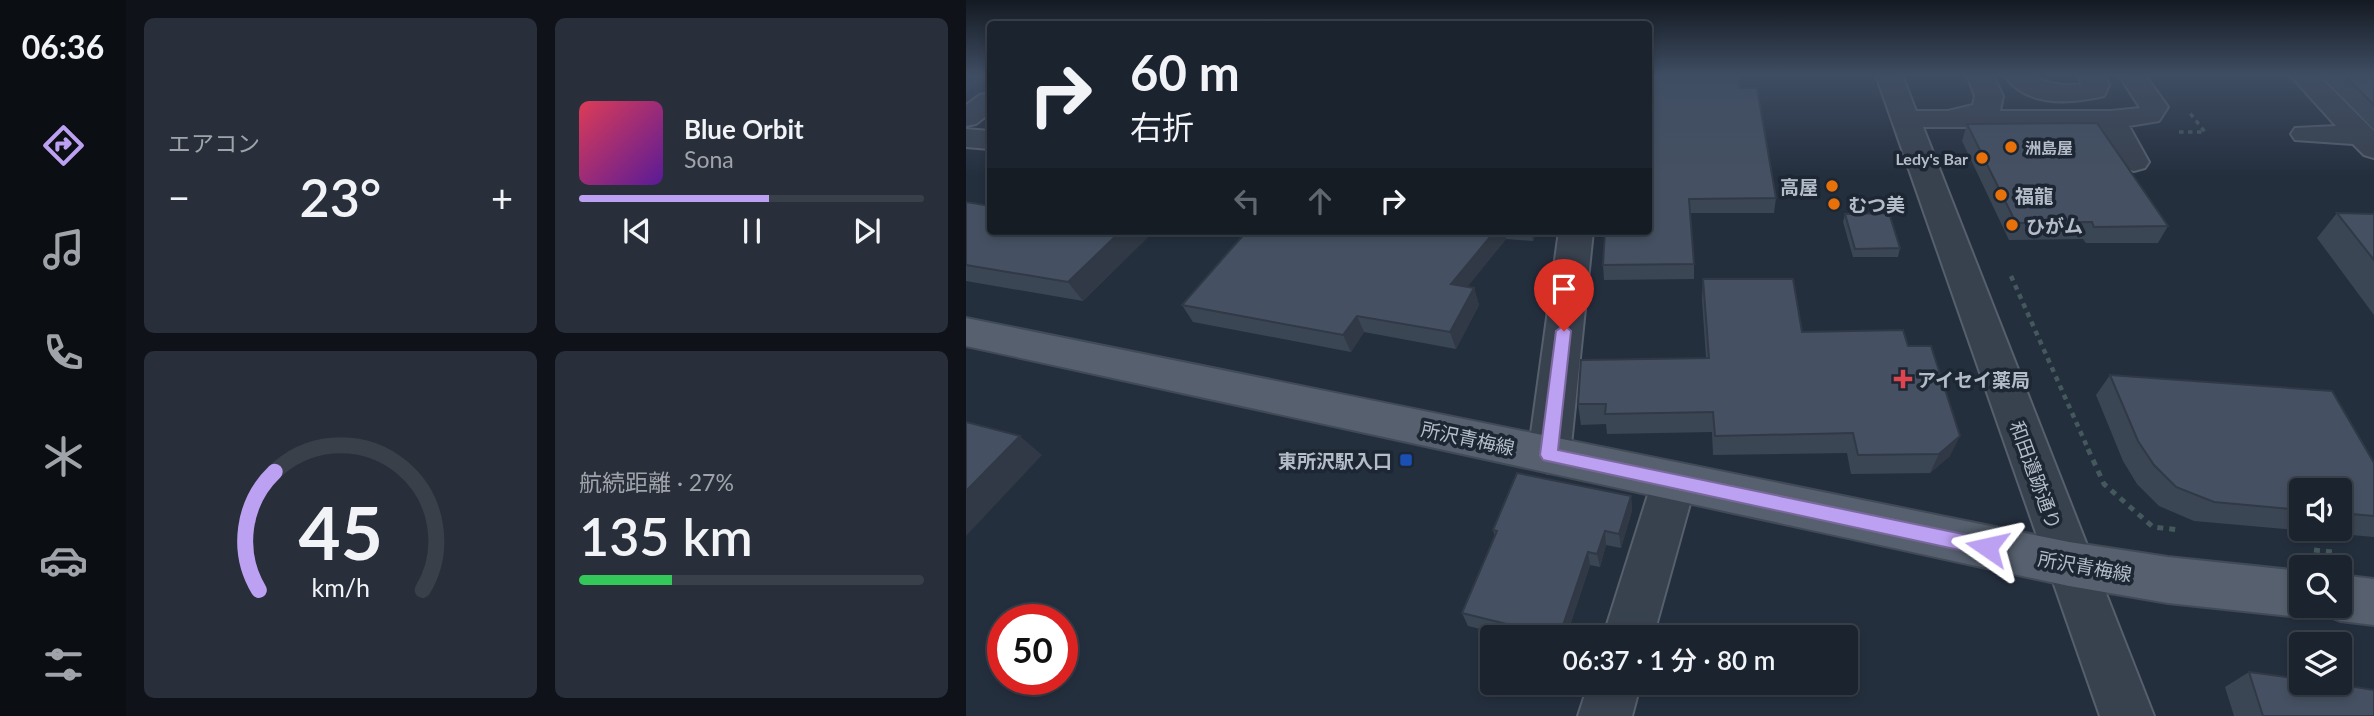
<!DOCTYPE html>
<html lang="ja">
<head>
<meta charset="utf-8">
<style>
	:root { --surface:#1b232e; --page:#282f3a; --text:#f1f3f6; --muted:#a0a4aa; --line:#39404a; --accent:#bca0f2 }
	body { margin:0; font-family:Lato,"Noto Sans JP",sans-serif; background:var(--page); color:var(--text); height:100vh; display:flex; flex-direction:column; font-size:26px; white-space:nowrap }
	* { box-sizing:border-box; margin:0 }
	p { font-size:23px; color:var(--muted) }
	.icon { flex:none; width:38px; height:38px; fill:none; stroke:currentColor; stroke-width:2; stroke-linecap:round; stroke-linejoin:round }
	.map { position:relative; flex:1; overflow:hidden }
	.sheet { display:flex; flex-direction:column; gap:18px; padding:18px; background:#0f1319; width:840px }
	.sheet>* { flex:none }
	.top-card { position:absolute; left:21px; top:21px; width:665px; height:214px; border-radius:7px; box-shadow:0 4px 10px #0003,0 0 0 2px var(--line); background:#1b232e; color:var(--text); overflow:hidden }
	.fabs { position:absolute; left:1323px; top:478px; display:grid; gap:14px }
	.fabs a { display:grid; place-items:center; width:63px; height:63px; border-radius:7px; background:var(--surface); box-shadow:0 4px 10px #0003,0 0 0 2px var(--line); font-size:35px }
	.speed { position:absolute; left:21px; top:604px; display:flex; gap:14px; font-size:35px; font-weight:700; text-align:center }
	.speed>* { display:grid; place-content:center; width:91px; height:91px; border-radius:50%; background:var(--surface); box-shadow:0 4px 10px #0003,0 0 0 2px var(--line); line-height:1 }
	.speed .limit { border:10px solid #d22; background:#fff; color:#111 }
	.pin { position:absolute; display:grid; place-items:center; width:60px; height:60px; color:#fff; margin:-72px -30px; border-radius:50% 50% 50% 0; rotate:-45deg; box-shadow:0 0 7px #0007 }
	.pin .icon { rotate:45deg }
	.me { position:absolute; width:77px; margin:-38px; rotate:281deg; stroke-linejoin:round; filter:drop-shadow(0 0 5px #0008) }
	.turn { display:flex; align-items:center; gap:24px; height:147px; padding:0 28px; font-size:32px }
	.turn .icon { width:91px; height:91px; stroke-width:2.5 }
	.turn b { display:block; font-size:49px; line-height:60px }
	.lanes { display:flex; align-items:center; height:66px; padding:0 28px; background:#0003; justify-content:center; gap:35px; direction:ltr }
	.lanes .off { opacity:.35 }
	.big { font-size:52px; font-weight:600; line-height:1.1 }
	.sheet .card { flex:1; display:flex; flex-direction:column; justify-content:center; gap:10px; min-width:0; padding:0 24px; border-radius:10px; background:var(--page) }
	.sheet .dial { align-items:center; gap:0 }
	.dial svg { height:182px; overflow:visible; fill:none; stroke:var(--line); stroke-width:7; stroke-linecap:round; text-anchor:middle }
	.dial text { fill:var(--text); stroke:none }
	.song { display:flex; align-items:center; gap:21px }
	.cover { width:84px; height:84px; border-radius:10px; background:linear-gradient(135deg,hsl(350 70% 55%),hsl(270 70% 35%)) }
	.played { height:7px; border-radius:4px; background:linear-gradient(90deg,var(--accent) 55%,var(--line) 55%) }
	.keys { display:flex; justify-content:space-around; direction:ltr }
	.heat { display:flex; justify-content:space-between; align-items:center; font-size:38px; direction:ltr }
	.charge { height:10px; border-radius:5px; background:linear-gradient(90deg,#34c759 27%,var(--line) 0) }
	.sheet .tiles { flex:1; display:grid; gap:18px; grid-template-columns:repeat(2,1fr) }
	.trip { position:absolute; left:514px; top:625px; width:378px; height:70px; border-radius:7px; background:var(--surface); box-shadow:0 4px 10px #0003,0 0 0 2px var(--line); font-weight:600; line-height:70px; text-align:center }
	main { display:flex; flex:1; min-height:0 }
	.tabs { display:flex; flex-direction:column; width:126px; justify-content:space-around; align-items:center; background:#0b0e12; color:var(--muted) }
	.tabs .icon { width:49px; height:49px }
	.tabs .active { color:var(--accent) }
	.tabs b { font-size:32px; color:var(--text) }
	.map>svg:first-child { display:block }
</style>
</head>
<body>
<main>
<nav class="tabs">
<b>06:36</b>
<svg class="icon active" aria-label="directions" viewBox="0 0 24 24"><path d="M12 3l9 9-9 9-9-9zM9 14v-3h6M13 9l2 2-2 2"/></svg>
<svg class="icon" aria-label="music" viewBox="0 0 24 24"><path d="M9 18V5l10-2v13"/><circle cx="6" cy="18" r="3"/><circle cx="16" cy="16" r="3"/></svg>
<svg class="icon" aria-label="phone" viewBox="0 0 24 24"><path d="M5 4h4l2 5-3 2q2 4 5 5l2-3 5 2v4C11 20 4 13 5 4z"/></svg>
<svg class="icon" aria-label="climate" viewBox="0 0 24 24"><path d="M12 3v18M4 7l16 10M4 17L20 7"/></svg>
<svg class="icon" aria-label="car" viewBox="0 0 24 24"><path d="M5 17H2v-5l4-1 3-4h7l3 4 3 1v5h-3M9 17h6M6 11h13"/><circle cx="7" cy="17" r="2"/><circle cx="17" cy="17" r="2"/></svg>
<svg class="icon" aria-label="filters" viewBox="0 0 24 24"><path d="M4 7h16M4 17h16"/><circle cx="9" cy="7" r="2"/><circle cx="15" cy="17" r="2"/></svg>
</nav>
<section class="sheet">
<div class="tiles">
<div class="card"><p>エアコン</p>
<div class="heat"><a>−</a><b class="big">23°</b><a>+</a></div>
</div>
<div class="card">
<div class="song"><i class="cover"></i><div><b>Blue Orbit</b><p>Sona</p></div></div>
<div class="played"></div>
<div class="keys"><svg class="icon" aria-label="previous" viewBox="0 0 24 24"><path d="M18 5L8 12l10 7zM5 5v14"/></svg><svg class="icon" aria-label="pause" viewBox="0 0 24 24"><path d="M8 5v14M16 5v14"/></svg><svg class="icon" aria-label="next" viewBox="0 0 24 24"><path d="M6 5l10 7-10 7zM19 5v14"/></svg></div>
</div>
<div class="card dial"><svg viewBox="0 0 100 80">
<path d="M14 69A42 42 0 1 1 86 69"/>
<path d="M14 69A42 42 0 0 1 21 17" stroke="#bca0f2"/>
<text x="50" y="56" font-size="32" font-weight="700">45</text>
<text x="50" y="72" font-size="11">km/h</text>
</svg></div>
<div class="card"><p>航続距離 · 27%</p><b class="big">135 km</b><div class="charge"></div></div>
</div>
</section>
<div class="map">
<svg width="1408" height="716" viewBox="0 0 1408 716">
	<rect width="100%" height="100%" fill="#242f3e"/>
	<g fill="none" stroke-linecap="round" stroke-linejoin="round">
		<g stroke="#565f6c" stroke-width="4">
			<path id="minor" d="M910 75H936L950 111H982L1007 105 1009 96 1001 75H1027L1037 96 1034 111H1145L1174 108 1153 75H1179L1202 107 1193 121 1163 126 1183 162 1179 168 1168 171 1157 168 1135 127H957L1188 716H1134Z
				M1038 75C1046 75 1059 73 1066 76 1086 84 1094 87 1116 84L1112 75H1138L1143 85 1138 96C1104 104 1060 107 1038 75Z
				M1324 75H1352L1408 131V158L1398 155 1387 144 1329 140 1325 134 1329 128 1370 126Z
				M24 93V113L10 124 0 126V105L14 95Z
				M0 129 24 131V149L0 147Z
				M593 231H627L604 455 598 468 583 473 568 468 562 455Z
				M708 463 723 469 730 482 687 637H637L686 482 693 469Z
				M623 682H675L666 716H612Z"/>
		</g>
		<g stroke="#414a57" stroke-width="4">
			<path id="major" d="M0 318 1103 542 1202 557 1335 571V606H1374V575L1408 579V625L1374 621 1357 614 1354 607 1352 610 1335 617 1202 603 1103 586 0 346Z"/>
		</g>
		<path stroke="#44595c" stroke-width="3.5" stroke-dasharray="4.5 4.5" stroke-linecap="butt" d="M1213 132H1239L1223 112"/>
		<path stroke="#44595c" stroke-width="4.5" stroke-dasharray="5 5" stroke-linecap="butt" d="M1045 276 1123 451"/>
		<path stroke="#44595c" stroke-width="5" stroke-dasharray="6 6" stroke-linecap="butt" d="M1122 449 1138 484 1187 527 1214 530
			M1348 550 1367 552"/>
		<use href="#minor" fill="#38414e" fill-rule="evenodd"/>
		<use href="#major" fill="#56606e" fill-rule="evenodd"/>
	</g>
	<path fill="#3b4654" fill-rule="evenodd" d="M1356 75H1408V130Z
		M774 88 810 198 808 213H724L728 264V279L638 280 637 265Z
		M1001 124 1202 226 1192 243H1120L1117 239 1043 240 996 141Z
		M0 202 24 231H188L117 301 0 281Z
		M1371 213 1408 214V315L1351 238Z
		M879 214 934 248 932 257H887L877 222Z
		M281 231H571L567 241 540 239 501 287 508 288 513 305 490 349 398 332 385 352 227 322 216 305Z
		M737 279 836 332 942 346 984 456 964 473 885 474 881 453 747 455 746 432 641 434 640 424 615 425 612 404 740 358 736 300Z
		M1144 375 1408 463V537L1228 521 1193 506 1171 484 1157 461 1130 395ZM1335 490H1374V528H1335Z
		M665 496 666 511 655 548 640 545 634 567 624 565 600 637H547L502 626 496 613 529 536 527 530Z
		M1283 672 1408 716H1268L1259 687Z"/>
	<path fill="#303945" d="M0 75H24V76L0 92Z
		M155 231H188L117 301 102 282Z
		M529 231H538L540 239 490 301 485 284Z
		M565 231H571L567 241Z
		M508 288 513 305 490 349 484 332Z
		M391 316 398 332 385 352 377 335Z
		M54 436 76 455 0 536V491Z
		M994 436 984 456 964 473 973 454Z
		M665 496 666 511 655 548 653 534Z
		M639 531 640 545 634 567 631 554Z
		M622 552 624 565 600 637H593Z"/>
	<path fill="#455162" stroke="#303945" stroke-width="2" d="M682 75H772L774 88H791L810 198 723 199 728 264 637 265 639 231H682Z
		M1378 75H1408V105Z
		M1131 123 1202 226 1128 227 1126 222 1050 223 1001 124Z
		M0 202 24 206V231H155L102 282 0 265Z
		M923 213 934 248 889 249 879 214Z
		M1371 213 1408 214V260Z
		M281 231H529L485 284 508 288 484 332 391 316 377 335 216 305Z
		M737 279H827L836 332 937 330 942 346H965L994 436 973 454 892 455 887 433 749 436 747 412 639 414 640 404H612L615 360 743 358Z
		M1144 375 1366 391 1408 463V516L1374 513V490H1335V510L1248 502 1210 487 1188 465 1172 441Z
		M0 422 54 436 0 491Z
		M551 473 665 496 653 534 639 531 631 554 622 552 593 637 496 613 531 531 527 530Z
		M1283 672 1335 679V682H1357L1408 690V716H1297Z"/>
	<linearGradient id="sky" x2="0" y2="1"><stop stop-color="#141a22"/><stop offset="0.43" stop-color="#3f4d63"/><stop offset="1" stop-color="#3f4d63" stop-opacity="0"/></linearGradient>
	<rect width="1408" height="175" fill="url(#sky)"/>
	<path fill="#bca0f2" stroke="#7a689d" stroke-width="2" d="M598 325 605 331 592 450 1021 539 1028 541 1031 547 1028 554 1021 556 577 460 574 455 590 331Z"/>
	<g fill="#e8710a" stroke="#1d2633" stroke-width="2.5">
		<circle cx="1045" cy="147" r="7"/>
		<circle cx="1016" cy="158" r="7"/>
		<circle cx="866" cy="186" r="7"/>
		<circle cx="1035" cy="195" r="7"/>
		<circle cx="868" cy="204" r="7"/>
		<circle cx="1046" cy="225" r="7"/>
	</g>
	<path fill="#e0444e" stroke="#1d2633" stroke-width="2.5" d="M933.5 368.5h7v7h7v7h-7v7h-7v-7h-7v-7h7z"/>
	<rect fill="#1a4fb4" stroke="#1d2633" stroke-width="2.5" x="433" y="453" width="14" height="14" rx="3.5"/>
	<g text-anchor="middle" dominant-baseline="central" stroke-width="7" stroke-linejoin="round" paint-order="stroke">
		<g font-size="16" font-weight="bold" fill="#b4bcc9" stroke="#1d2633" text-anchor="start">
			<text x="1059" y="147">洲島屋</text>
			<text x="1002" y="158" text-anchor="end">Ledy's Bar</text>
		</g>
		<g font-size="19" font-weight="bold" fill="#b4bcc9" stroke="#1d2633" text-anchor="start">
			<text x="852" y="186" text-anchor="end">高屋</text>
			<text x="1049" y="195">福龍</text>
			<text x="882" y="204">むつ美</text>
			<text x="1060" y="225">ひがム</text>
			<text x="951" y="379">アイセイ薬局</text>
			<text x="426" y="460" text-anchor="end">東所沢駅入口</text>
		</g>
		<g font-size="19" fill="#b4bcc9" stroke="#1d2633">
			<text transform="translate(502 438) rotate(12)">所沢青梅線</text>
			<text transform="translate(1070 475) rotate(70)">和田遺跡通り</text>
			<text transform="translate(1119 566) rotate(10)">所沢青梅線</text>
		</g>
	</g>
</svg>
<div class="fabs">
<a><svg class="icon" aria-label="sound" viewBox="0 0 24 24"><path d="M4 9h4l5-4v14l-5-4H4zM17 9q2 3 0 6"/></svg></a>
<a><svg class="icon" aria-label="search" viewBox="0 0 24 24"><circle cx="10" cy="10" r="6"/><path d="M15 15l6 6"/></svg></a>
<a><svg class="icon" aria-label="layers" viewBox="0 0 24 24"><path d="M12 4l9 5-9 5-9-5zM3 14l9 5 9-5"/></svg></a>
</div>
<div class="speed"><div class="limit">50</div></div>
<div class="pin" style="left:598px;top:331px;background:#d93025"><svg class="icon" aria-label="arrive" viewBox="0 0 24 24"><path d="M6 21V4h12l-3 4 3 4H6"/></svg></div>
<svg class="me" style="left:1021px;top:547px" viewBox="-20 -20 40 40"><path d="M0-17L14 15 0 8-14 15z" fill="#bca0f2" stroke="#fff" stroke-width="4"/></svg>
<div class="trip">06:37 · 1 分 · 80 m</div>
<div class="top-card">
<div class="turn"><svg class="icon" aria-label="right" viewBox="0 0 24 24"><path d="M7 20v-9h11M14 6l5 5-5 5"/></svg><div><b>60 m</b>右折</div></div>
<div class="lanes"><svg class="icon off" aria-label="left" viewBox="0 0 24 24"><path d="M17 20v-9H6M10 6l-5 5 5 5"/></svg><svg class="icon off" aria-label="ahead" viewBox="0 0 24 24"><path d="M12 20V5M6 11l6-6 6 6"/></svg><svg class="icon" aria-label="right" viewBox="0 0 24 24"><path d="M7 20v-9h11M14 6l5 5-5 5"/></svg></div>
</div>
</div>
</main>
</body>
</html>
